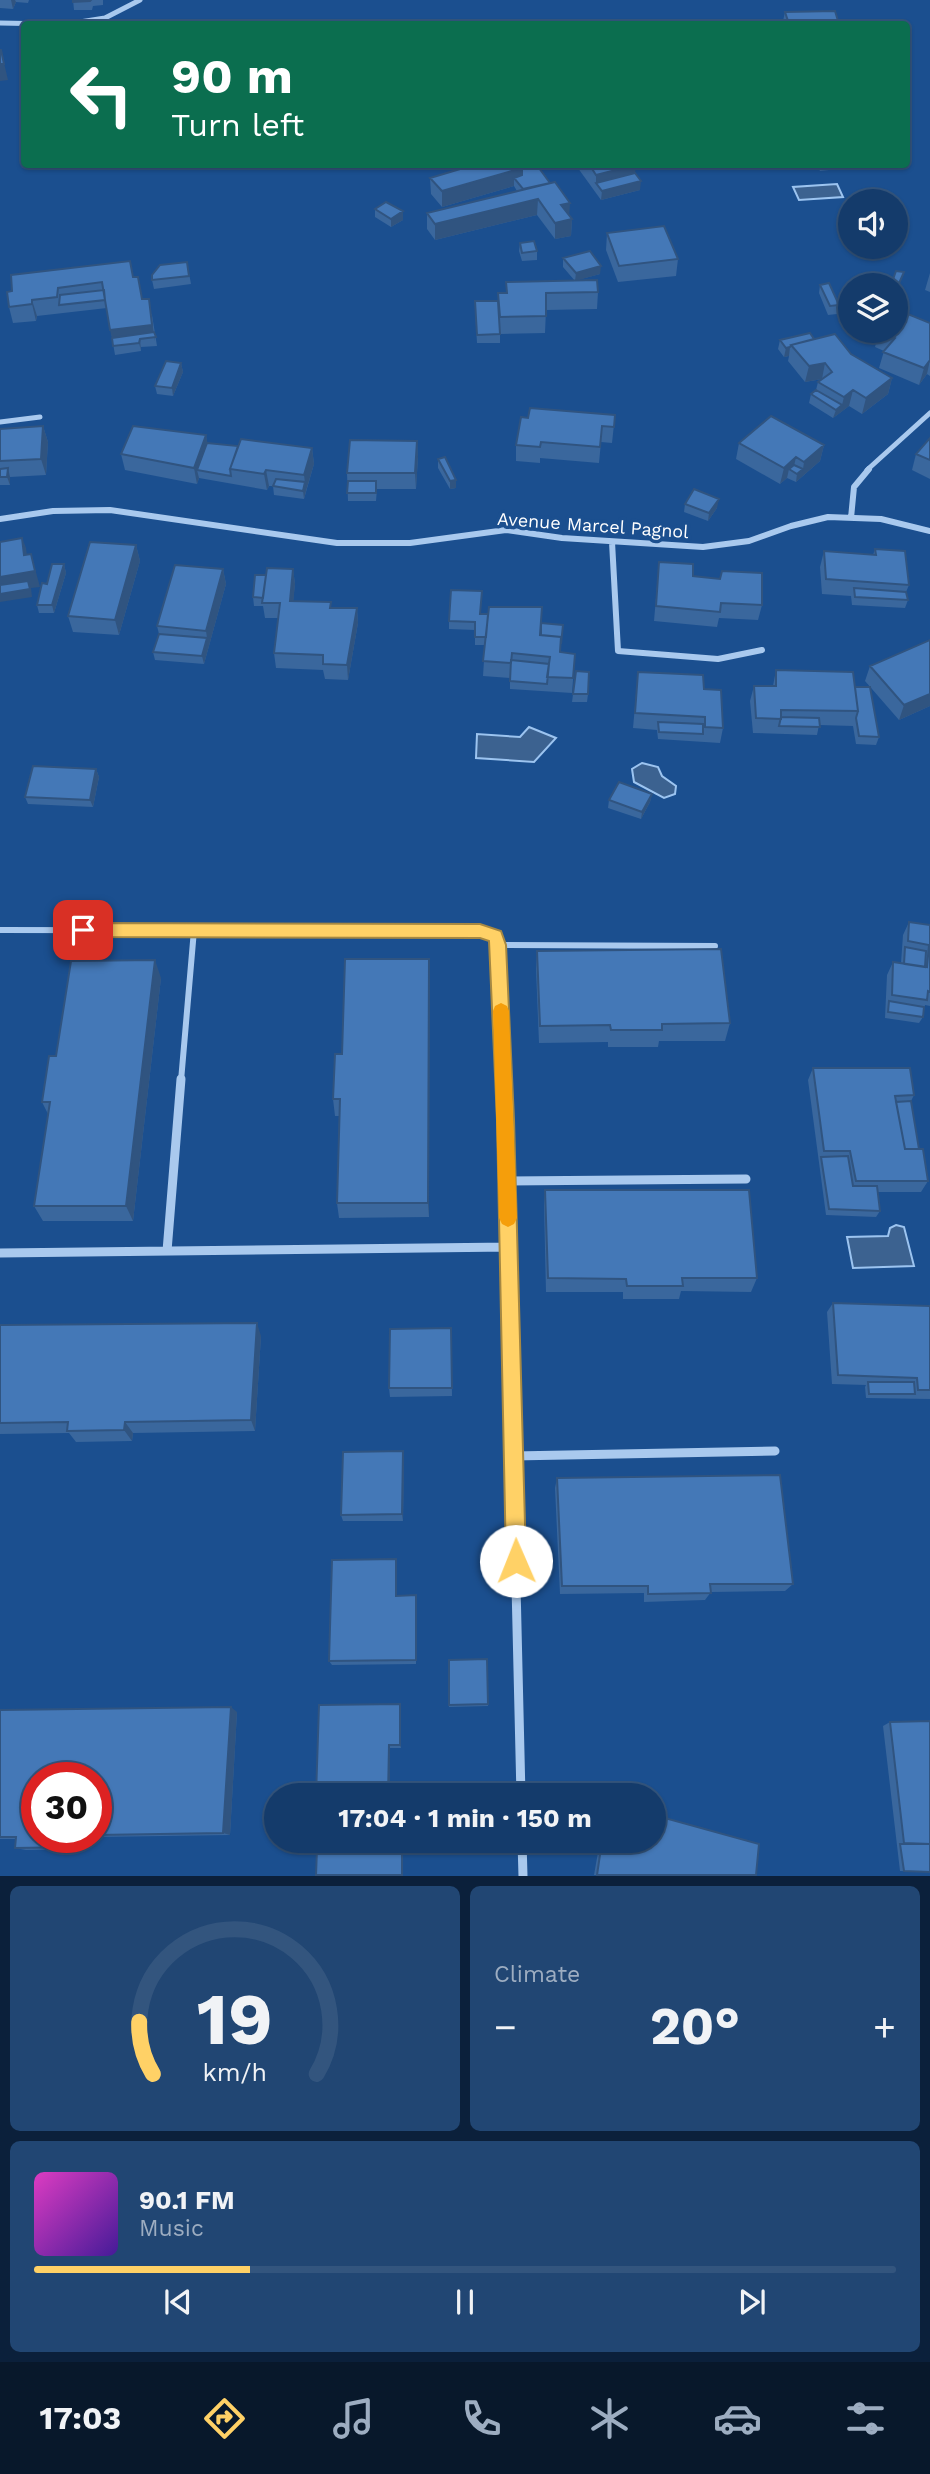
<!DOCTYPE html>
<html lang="en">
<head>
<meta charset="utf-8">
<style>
	:root { --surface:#143b6b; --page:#214673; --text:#f1f3f6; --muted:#9dadc1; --line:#33557e; --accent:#ffd166 }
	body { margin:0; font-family:"Work Sans",sans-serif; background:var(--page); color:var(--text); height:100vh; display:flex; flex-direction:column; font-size:26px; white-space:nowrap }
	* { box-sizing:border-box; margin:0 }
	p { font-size:23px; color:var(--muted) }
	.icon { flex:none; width:38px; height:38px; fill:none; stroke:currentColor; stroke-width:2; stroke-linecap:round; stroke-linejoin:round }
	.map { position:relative; height:1876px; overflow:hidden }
	.sheet { display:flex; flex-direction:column; gap:10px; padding:10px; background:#0b203b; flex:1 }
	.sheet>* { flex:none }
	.top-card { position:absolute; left:21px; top:21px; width:889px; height:147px; border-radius:7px; box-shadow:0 2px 5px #0004,0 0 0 2px var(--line); background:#0b6e4f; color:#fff; overflow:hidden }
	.tools { position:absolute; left:838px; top:189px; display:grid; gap:14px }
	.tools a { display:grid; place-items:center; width:70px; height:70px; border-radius:50%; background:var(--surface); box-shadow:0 2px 5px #0004,0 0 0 2px var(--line); font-size:35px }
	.speed { position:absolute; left:21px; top:1762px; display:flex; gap:14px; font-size:35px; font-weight:700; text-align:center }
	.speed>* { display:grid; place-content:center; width:91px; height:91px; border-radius:50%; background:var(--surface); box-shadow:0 2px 5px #0004,0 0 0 2px var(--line); line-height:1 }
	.speed .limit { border:10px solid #d22; background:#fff; color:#111 }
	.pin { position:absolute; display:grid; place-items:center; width:60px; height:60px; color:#fff; margin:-30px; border-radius:14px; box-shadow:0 4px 10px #0006 }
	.me { position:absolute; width:77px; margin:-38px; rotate:359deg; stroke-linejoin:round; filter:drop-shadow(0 0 5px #0008) }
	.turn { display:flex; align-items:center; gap:24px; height:147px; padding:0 35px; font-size:32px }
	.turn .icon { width:91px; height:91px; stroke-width:2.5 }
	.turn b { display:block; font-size:49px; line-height:60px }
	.big { font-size:52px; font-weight:700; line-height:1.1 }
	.sheet .card { flex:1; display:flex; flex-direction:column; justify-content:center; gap:10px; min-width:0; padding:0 24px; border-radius:10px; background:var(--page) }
	.sheet .dial { align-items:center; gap:0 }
	.dial svg { height:182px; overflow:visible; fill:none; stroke:var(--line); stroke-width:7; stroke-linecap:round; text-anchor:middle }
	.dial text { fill:var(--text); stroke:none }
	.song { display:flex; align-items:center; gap:21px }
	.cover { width:84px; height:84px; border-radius:10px; background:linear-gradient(135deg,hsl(310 70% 55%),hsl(260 70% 35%)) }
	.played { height:7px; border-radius:4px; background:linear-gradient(90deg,var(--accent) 25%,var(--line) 25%) }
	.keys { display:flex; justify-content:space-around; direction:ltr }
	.heat { display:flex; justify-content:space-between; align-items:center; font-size:38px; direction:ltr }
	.sheet .tiles { flex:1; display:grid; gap:10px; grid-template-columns:1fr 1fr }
	.card:last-child { grid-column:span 2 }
	.trip { position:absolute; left:264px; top:1783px; width:402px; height:70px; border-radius:35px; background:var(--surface); box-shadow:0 2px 5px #0004,0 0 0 2px var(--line); font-weight:700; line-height:70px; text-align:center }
	.menu { display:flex; height:112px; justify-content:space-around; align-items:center; background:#08182b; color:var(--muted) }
	.menu .icon { width:49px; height:49px }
	.menu .current { color:var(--accent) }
	.menu b { font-size:32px; color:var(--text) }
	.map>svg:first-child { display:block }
</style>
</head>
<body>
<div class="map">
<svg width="930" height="1876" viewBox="0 0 930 1876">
	<rect width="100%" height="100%" fill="#1b4f8f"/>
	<path fill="#3c6290" stroke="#9cc4f0" stroke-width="2" d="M837 184 843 197 799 200 793 187Z
		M529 727 556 738 534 762 476 758 477 734 520 737Z
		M642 763 658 767 662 776 676 786 675 794 664 798 634 782 632 769Z
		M896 1225 904 1227 914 1266 853 1268 847 1237 888 1236 890 1228Z"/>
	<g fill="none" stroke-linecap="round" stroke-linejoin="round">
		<path stroke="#a9c9ee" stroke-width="5" d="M0 23 51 24
			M67 24 105 18 140 0
			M0 422 40 417
			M867 470 930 413"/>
		<path stroke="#a9c9ee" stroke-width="6" d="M851 518 854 487 869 469
			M0 519 53 511 110 510 337 543H410L506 530 562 538 703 547 749 541 791 526 828 517 881 519 930 531
			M612 542 618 651 718 659 762 650
			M0 930 480 931 496 936 498 945 504 1081
			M498 945 715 946
			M181 1081 194 930"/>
		<path stroke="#a9c9ee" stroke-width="9" d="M504 1079 521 1796
			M507 1181 746 1179
			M167 1251 181 1079
			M0 1253 509 1247
			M513 1456 775 1451
			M522 1841 523 1876"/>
	</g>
	<path fill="#3a679d" d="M0 0H29L28 3 16 2 13 9 0 8Z
		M73 0H103V5L93 6 92 10H74Z
		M785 12 839 24H784L783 21Z
		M536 164 572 219 571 236 555 239 537 215 435 240 427 229V213L517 191 514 186 442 207 431 194 430 178Z
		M575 164H635V173L640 190 601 200Z
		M712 164H735V168L715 170Z
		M777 164H857V167L820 171 817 165 778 167Z
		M375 209 403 211V220L391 227 375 217Z
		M607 233 678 259 676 276 618 282 606 250Z
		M520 243 537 251V260L522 261 519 251Z
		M563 258 600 274 577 280 598 292 597 309 546 310 545 333 500 334V343H477L475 310 498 301V293H506L575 281 563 267Z
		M187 262 191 284 154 289 152 280Z
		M930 273V292L925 290Z
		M133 277 142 299 152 315 157 346 141 347V351L115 355 107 308 37 316 36 321 13 323 9 307 7 292Z
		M820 285 839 305 837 314 828 315 819 293Z
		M930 323V376L927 374 919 385 879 368 884 351 875 347 879 331Z
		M814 339 851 354 892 378 888 394 862 414 849 406 833 418 809 403 811 394 816 390 818 382 822 379 805 382 788 361 789 356 784 357 778 349 780 340Z
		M181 363 183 372 173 396 157 394 155 386Z
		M615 415 612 443 601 442 599 463 540 458V463L516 461V445L528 418Z
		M43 426 48 442 46 475 10 477V485H0V429Z
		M206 435 207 443 238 446 312 448 314 464 304 499 274 495 273 486H269L267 490 199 478 197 484 125 470 121 454Z
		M930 438V479L912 470 916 454Z
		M417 441 418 457 416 489H377L376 501H348L347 473Z
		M739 443 824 445 820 461 796 482 787 478 780 484 736 459Z
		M438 459 456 488 450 489 438 468Z
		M685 504 717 508 708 521 684 512Z
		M136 545 140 561 119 635 73 632 68 616Z
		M875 549 909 585 906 592 908 600 905 608 852 605 851 596 822 594 820 567 824 551 873 555Z
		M659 562 762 605 758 620 719 618 717 627 654 621Z
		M64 564 66 573 54 613H39L37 605 47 584Z
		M195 566 223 569 226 584 204 664 155 660 153 652 159 634 157 626Z
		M293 569 295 584 293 601 331 602V608H357L358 623 348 680 325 679 323 670 276 668 274 653 278 618H265L263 606H254L253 597 266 575Z
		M481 614 542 623 560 652 575 654 572 693 510 689V678L483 676 485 645H475V630L449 629V621Z
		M930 640V706L899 720 865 681 870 666Z
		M776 670 855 687 879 737 876 745 856 744 853 726 819 725 817 735 753 733 750 701 754 686H773Z
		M576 671 588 694 587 702H572Z
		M638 672 704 689 723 728 720 743 658 739 657 730 633 728Z
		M96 769 99 777 93 807 28 804 25 797Z
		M652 794 650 802 641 819 608 808 609 800Z
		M909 922 930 925V1006L925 1005 923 1017 919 1023 885 1018 887 975 893 962 901 963 903 935Z
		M537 951 730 1023 725 1041H659L658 1047H608V1042L539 1043 536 969Z
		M429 959V1217L339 1218 337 1203 339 1116H335L333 1099 342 1054Z
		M161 978 133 1221H43L34 1206 48 1114 42 1102 56 1056Z
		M813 1068 914 1095 911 1101 919 1149 928 1181 921 1192H877L880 1211 876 1217 826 1215 808 1080Z
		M545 1190 757 1278 751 1292 681 1291 679 1299H623V1292H546L544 1205Z
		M833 1303 930 1306V1399L866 1398 865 1387 866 1385 832 1384 827 1312Z
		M0 1325 261 1336 255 1431 133 1433 132 1441 76 1442 69 1433 0 1434Z
		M451 1328 452 1396 390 1397 389 1388Z
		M404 1458 403 1521H343L341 1515Z
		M557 1478 793 1584 785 1591 711 1592 705 1600 644 1602V1593L560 1594 555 1488Z
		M396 1559 397 1565V1596L417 1601 416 1664 332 1665 329 1661Z
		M487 1659 488 1706 449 1707V1660Z
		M401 1708V1748H390L316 1796Z
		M0 1710 237 1712 230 1835 96 1837V1778H37L90 1849 26 1850 15 1848 16 1839H0Z
		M890 1722 930 1872 900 1871 883 1726Z
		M600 1841H654L756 1875H594Z"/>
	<path fill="#305480" d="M11 0H15L16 2 13 9Z
		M1 50 8 80 0 81V64Z
		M636 165 634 182 596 183V175Z
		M522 168V184L514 178V186L442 207V191Z
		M641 181 640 190 601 200 602 191Z
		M538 199 537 215 435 240V224Z
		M570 203 569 219 561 205Z
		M403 211V220L391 227V219Z
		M572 219 571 236 555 239V223Z
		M601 266 600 274 575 281 576 273Z
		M149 299 155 341V337L140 339 141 351 139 343 114 346 110 330Z
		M32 300 37 316 36 321 32 304Z
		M790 347 789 356 784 357 786 348Z
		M930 360 927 374 919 385 924 368Z
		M181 363 183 372 173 396 172 388Z
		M825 363 822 379 805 382 809 366Z
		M892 378 888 394 862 414 866 398Z
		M853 390 849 406 840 413 844 397Z
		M842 405 840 413 833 418 836 410Z
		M43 426 48 442 46 475 41 459Z
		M206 435 209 451 197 470 199 478 197 484 194 468Z
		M417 441 418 457 416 489 415 473Z
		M824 445 820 461 796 482 797 474 803 469 804 462Z
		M312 448 314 464 306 491 304 475Z
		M796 457 793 471 789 469 787 478 780 484 784 468Z
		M8 468 10 477V485L7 477Z
		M266 470 269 486 267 490 264 474Z
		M456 480V488L450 489V481Z
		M305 482 306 491 304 499 303 491Z
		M719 499 717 508 708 521 709 513Z
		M22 538 24 546 23 540 26 548 29 571 0 559Z
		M136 545 140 561 119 635 115 620Z
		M31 554 40 587 31 588 32 597 0 602V577Z
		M64 564 66 573 54 613 52 605Z
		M223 569 226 584 204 664 202 656 207 638 206 631Z
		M293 569 295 584 292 617 290 601Z
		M357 608 358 623 348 680 347 665Z
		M930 694V706L899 720 904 705Z
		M96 769 99 777 93 807 90 800Z
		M652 794 650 802 641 819 642 812Z
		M429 959 430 977 429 1217 428 1203Z
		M155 960 161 978 133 1221 126 1206Z
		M257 1323 261 1336 255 1431 251 1420Z
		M125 1422 133 1433 132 1441 124 1430Z
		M403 1451 404 1458 403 1521 402 1514Z
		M396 1559 397 1565V1601L396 1596Z
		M416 1595 417 1601 416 1664Z
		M400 1704 401 1708V1748L400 1745Z
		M231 1707 237 1712 230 1835 223 1833Z
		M389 1745 390 1748V1796H388Z
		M81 1838H91L90 1849 80 1847Z
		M402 1848 403 1849V1875H402Z"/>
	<path fill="#4478b7" stroke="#305480" stroke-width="2" d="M73 0H91L90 1 73 2Z
		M835 11 839 24H789L785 12Z
		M0 50H1L4 64H0Z
		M477 164H519L522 168 442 191 430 178Z
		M519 164H536L550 183 523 189 514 178 522 175V168Z
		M589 164H635L636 165 596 175Z
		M635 173 641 181 602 191 596 183Z
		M555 182 570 203 561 205 572 219 555 223 538 199 435 224 427 213Z
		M386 202 403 211 391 219 375 209Z
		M664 226 678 259 619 266 607 233Z
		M534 241 537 251 522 253 520 243Z
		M590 251 601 266 576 273 563 258Z
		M130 261 133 277H138L142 299H149L152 325 110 330 102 282 58 288 57 297 32 300V304L9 307 7 292 12 291 11 275Z
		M187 262 189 276 152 280V275L160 265Z
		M896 271 904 272 897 288H896V285H891Z
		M597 280 598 292 546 293V316L500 317 498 293H507L506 282Z
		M829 283 839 305 830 306 820 285Z
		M104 290 105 300 59 305 60 295Z
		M475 301H498L500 334 477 335Z
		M898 310 930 323V360L924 368 883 352 895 338 879 331H896V312Z
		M154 332 156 337 140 339 139 343 113 346 112 338Z
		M810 333 814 339 791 345 790 347 786 348 780 340Z
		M835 334 851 354 892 378 866 398 853 390 844 397 818 382 832 372 825 363 809 366 791 345Z
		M166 361 181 363 172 388 155 386Z
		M816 390 842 405 836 410 811 394Z
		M530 408 615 415 614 427 602 426 600 447 541 442 540 447 516 445 521 417 528 418Z
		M771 416 824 445 804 462 796 457 784 468 739 443Z
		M43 426 41 459 0 461V429Z
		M133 426 206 435 194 468 121 454Z
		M930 438V460L916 454Z
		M241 439 312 448 304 475 266 470 264 474 230 469Z
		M350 440 417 441 415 473H347Z
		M207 443 238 446 230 469 231 476 197 470Z
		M445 457 456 480 450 481 438 459Z
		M794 465 803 469 797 474 789 469Z
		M8 468 7 477H0V469Z
		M276 479 305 482 303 491 273 486Z
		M348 481H376V493H347Z
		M694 489 719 499 709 513 685 504Z
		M22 538 24 555 31 554 35 571 0 577V542Z
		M90 542 136 545 115 620 68 616Z
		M875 549 905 551 909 585 826 579 824 551 876 555Z
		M659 562 693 564V576L720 579 722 571 762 573V605L721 603 720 612 656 606Z
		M52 564H64L52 605H37L42 583 47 584Z
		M175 565 223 569 206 631 157 626Z
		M267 568 293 569 290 601 331 602 330 608H357L347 665 323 664V655L274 653 280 603H262Z
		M255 575H266L263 598 253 597Z
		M28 581 30 589 0 594V585Z
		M854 588 906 592 908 600 855 597Z
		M451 590 482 591 480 614H488L486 637H475V622L449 621Z
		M489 607H542L540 635 561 637 560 652 575 654 573 678 547 677 550 657 512 653 511 663 483 661Z
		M541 623 563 625 561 644V637L541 635Z
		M159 634 207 638 202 656 153 652Z
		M930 640V694L904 705 870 666Z
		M511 660 549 664 547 684 510 681Z
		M776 670 853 672 858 711 781 710V719L756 718 754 686H776Z
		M576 671 589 672 588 694H573Z
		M638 672 703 675 704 689 721 690 723 728 705 727V717L635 713Z
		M855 687H870L879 737 859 736 856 718 858 711Z
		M781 717 819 718 820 727 779 726Z
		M658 722 703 724V734L659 732Z
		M33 766 96 769 90 800 25 797Z
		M619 782 652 794 642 812 609 800Z
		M909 922 930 925V992L928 991 927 1000 892 995 893 962 927 967 929 945 908 941Z
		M905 947 926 951 925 967 904 964Z
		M721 949 730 1023 662 1024V1030H611L610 1025 540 1026 537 951Z
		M345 959H429L428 1203H337L340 1099H333L335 1054H342Z
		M155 960 126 1206H34L50 1102H42L49 1056H56L71 961Z
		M889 1001 924 1007 923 1017 888 1012Z
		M813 1068H910L914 1095 895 1096 905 1149H923L928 1181H856L850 1151H824Z
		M911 1101 919 1149H905L896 1102Z
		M848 1156 853 1186H877L880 1211 829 1209 821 1157Z
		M545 1190H749L757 1278H682L683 1286H627L626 1279 548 1278Z
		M833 1303 930 1306V1390H918L917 1378 838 1375Z
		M257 1323 251 1420 125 1422 124 1430 67 1431 68 1422 0 1423V1325Z
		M451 1328 452 1388H389L390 1329Z
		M868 1382H914L915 1394H869Z
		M403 1451 402 1514 341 1515 343 1452Z
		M780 1475 793 1584H710L711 1593 648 1594V1586H562L557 1478Z
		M396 1559V1596L416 1595V1660L329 1661 332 1560Z
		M487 1659 488 1704 449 1705V1660Z
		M400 1704V1745H389L388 1796H316L319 1705Z
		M231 1707 223 1833 96 1835V1778H37V1838H81L80 1847 15 1848 16 1837H0V1710Z
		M930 1721V1844L904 1843 890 1722Z
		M654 1815 759 1844 756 1875H597L602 1841H654Z
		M900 1844H930V1872L904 1871Z
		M402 1848V1875H316L317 1849Z"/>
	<path fill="#ffd166" stroke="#a68842" stroke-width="2" d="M83 923 480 924 501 931 506 945 514 1120 526 1561 523 1568 516 1571 509 1568 506 1561 497 1120 489 941 480 938 83 937 78 935 75 930 78 925Z"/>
	<path fill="#f59e0b" d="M501 1003 507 1006 509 1011 517 1218 514 1224 508 1227 502 1224 499 1218 493 1011 495 1006Z"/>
	<g text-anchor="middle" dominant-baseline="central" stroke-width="7" stroke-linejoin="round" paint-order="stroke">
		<g font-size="18" fill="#fff" stroke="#1b4f8f">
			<text transform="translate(593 525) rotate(4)">Avenue Marcel Pagnol</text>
		</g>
	</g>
</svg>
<div class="tools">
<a><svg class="icon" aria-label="sound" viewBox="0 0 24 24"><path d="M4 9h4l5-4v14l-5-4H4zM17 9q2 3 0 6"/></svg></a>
<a><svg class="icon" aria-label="layers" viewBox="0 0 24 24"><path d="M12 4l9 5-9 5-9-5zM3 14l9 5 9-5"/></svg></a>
</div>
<div class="speed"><div class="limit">30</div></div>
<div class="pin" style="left:83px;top:930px;background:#d93025"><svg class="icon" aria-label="arrive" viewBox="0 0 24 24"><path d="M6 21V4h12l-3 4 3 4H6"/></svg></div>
<svg class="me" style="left:516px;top:1561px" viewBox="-20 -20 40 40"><circle r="19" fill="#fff"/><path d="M0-13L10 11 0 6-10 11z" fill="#ffd166"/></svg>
<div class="trip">17:04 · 1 min · 150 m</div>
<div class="top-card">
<div class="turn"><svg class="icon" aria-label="left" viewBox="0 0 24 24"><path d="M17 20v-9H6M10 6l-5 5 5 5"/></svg><div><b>90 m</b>Turn left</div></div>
</div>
</div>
<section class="sheet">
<div class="tiles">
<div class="card dial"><svg viewBox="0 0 100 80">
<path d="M14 69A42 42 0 1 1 86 69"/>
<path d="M14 69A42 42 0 0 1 8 46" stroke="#ffd166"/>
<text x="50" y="56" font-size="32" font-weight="700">19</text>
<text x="50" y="72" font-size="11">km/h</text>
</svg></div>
<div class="card"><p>Climate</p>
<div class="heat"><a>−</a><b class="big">20°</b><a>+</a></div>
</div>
<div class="card">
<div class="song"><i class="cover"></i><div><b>90.1 FM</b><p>Music</p></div></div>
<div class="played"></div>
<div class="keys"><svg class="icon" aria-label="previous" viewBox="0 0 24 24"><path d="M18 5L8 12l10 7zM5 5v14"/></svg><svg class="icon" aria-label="pause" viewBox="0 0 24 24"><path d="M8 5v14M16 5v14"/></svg><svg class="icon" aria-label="next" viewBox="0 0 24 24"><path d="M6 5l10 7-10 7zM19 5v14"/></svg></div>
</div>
</div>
</section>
<nav class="menu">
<b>17:03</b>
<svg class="icon current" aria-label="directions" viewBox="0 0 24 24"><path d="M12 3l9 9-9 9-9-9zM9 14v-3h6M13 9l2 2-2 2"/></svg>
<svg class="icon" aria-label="music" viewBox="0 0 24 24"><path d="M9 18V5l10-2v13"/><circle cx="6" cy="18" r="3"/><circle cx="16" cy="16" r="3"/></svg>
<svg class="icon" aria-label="phone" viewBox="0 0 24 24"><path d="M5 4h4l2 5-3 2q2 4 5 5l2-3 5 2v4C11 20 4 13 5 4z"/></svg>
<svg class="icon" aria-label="climate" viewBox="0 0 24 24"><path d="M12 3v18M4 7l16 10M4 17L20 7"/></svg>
<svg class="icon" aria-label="car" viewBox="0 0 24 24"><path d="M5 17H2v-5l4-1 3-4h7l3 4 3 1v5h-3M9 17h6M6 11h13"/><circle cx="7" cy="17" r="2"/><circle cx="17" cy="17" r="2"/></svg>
<svg class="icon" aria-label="filters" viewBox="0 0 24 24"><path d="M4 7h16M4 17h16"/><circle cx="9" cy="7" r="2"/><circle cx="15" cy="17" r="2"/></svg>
</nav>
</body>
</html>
